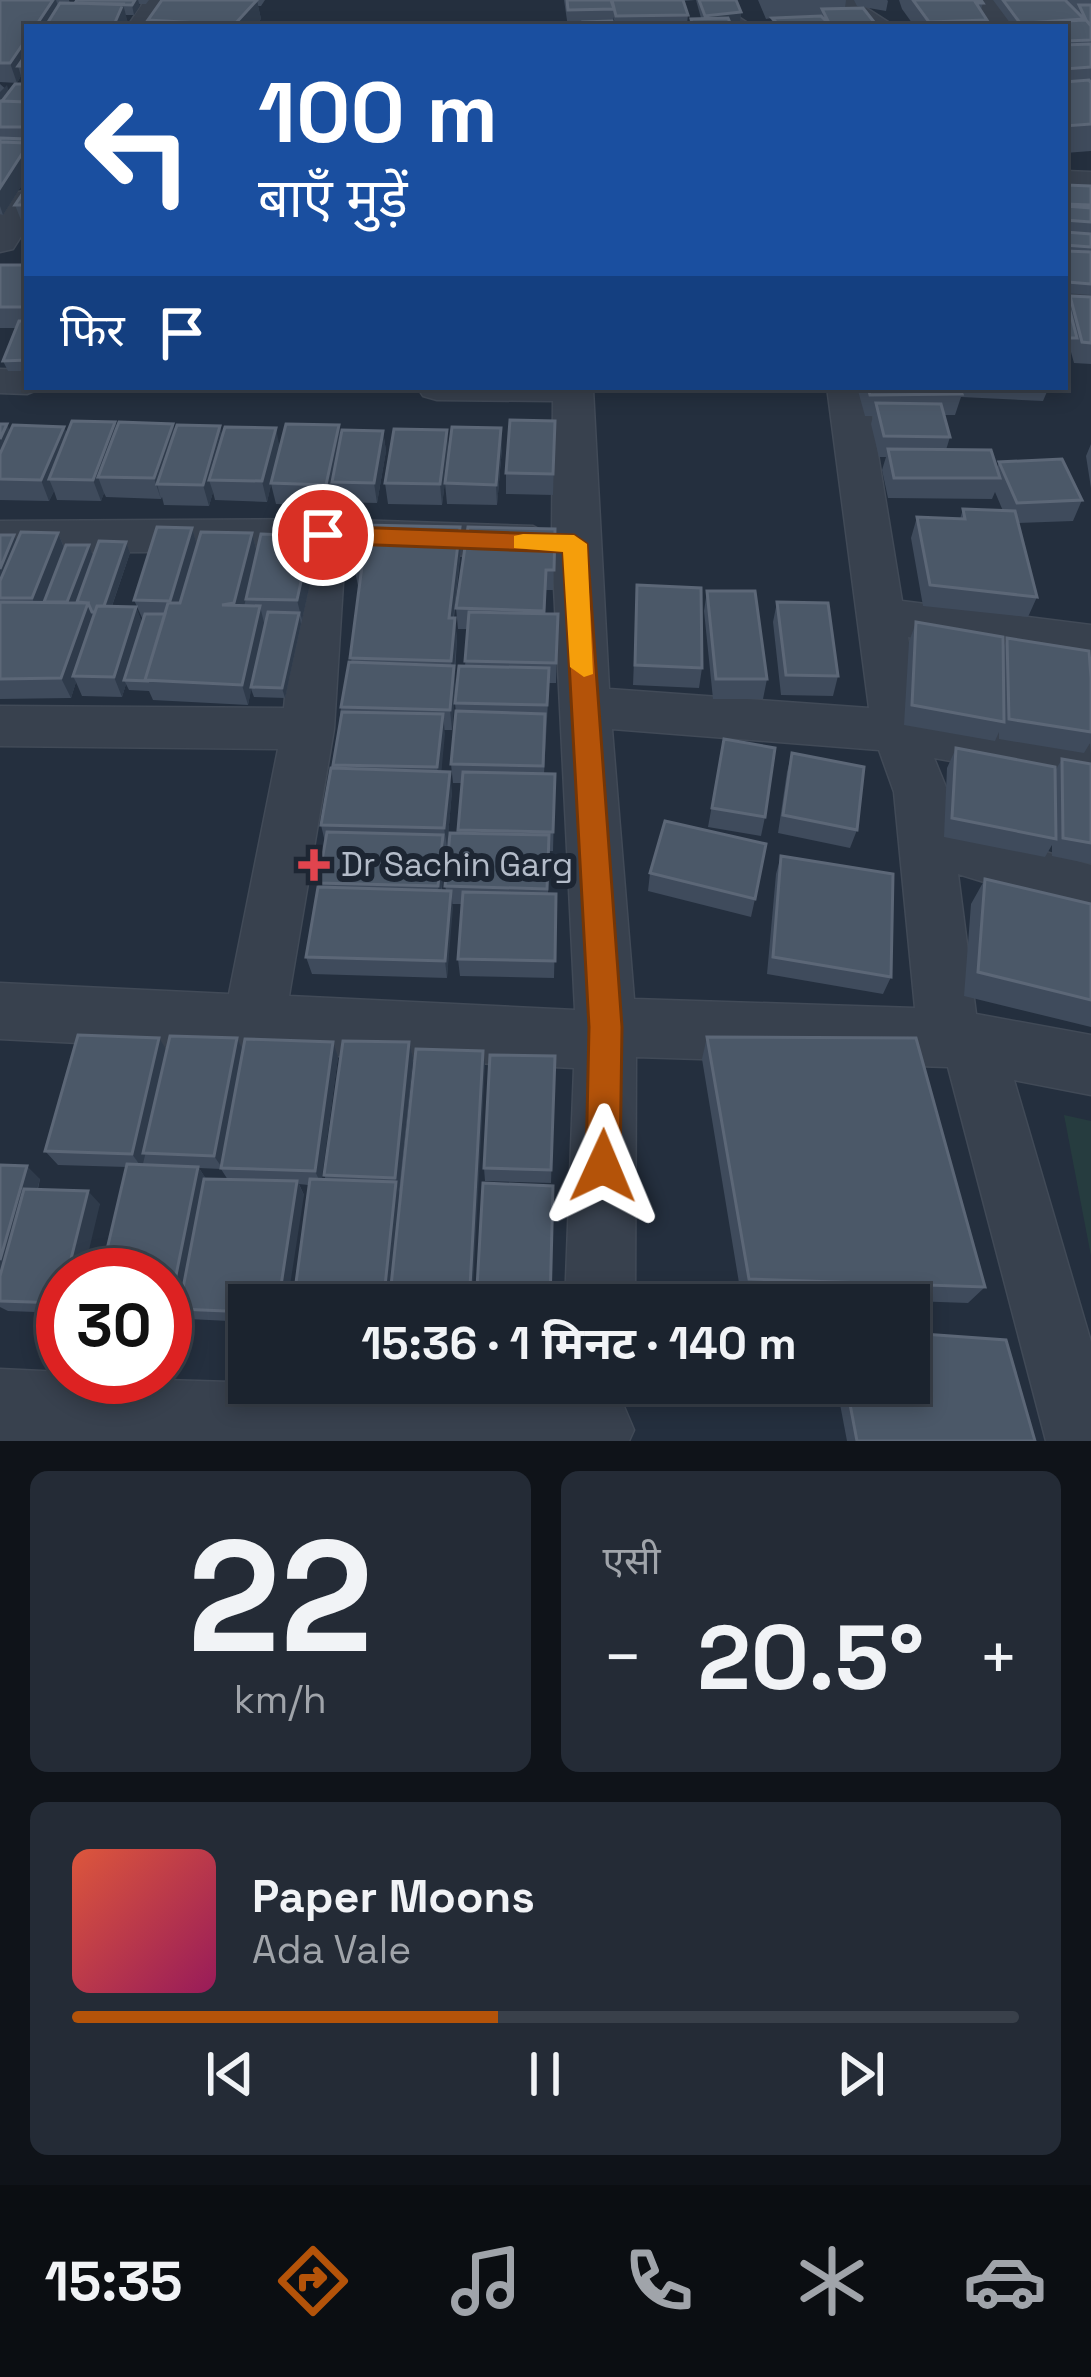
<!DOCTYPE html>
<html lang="hi">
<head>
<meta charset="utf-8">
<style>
	:root { --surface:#1b232e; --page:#242b36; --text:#f1f3f6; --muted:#a0a4aa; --line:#39404a; --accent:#b45309 }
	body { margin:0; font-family:"Space Grotesk","Noto Sans Devanagari",sans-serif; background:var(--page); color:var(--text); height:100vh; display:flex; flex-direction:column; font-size:45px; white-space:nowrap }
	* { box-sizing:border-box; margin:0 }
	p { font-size:39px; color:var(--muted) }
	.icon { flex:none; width:66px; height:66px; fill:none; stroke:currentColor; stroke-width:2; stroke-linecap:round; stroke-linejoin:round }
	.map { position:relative; height:1441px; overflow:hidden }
	.details { display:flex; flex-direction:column; gap:30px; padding:30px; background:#0f1319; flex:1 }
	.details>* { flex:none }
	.banner { position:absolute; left:24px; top:24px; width:1044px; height:366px; border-radius:0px; box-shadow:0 6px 18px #0003,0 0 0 3px var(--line); background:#1a4fa0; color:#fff; overflow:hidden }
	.speed { position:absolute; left:36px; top:1248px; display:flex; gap:24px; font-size:60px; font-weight:700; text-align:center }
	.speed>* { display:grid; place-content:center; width:156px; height:156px; border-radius:50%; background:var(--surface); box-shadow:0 6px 18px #0003,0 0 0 3px var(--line); line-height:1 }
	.speed .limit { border:18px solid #d22; background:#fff; color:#111 }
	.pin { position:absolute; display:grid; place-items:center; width:102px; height:102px; color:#fff; margin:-51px; border:6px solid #fff; border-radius:50%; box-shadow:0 3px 12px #0007 }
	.me { position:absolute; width:132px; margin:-66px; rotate:1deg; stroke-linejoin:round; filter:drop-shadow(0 0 9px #0008) }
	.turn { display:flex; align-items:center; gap:42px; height:252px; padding:0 36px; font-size:54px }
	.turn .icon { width:156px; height:156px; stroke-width:2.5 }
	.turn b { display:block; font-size:84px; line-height:102px }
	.then { display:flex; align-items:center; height:114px; padding:0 36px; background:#0003; gap:24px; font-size:45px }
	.big { font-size:90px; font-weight:700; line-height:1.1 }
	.details .card { flex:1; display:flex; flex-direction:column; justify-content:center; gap:18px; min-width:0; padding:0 42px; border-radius:18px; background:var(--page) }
	.details .dial { align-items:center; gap:0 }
	.dial b { font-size:156px; line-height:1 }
	.song { display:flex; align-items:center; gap:36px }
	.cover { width:144px; height:144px; border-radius:18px; background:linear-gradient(135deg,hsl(10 70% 55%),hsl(330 70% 35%)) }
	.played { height:12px; border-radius:6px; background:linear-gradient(90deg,var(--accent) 45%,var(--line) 45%) }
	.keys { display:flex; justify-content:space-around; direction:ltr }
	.heat { display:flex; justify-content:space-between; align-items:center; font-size:66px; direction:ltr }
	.details .tiles { flex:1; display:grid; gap:30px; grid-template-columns:1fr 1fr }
	.card:last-child { grid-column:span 2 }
	.trip { position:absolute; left:228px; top:1284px; width:702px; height:120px; border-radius:0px; background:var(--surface); box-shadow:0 6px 18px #0003,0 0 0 3px var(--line); font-weight:700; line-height:120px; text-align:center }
	.tabs { display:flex; height:192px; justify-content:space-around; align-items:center; background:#0b0e12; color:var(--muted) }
	.tabs .icon { width:84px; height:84px }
	.tabs .selected { color:var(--accent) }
	.tabs b { font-size:54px; color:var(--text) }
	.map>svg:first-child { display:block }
</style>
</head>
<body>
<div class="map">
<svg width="1091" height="1441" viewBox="0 0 1091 1441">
	<rect width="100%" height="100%" fill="#242f3e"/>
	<path fill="#263c3f" d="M1064 1115 1091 1121V1256Z"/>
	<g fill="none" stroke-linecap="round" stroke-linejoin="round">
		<g stroke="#414a57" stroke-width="3">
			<path id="street" d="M145 0H173L155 27H127Z
				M820 0H854L896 27H861Z
				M971 0H999L1013 27H985Z
				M709 18H740L754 27H695Z
				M1065 171 1091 172V192L1065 191Z
				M27 190V227L13 249 0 252V215L15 193Z
				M1065 286 1091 289V311L1065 308Z
				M0 369 27 370V387H44L27 394 0 393Z
				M417 387 593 389 609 689 869 708 827 387H867L902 601 1091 625V661L908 637 921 715 1091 744V786L934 758 948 792 952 825 1091 865V915L958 874 976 1014 1091 1035V1095L1014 1080 1091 1342V1441H1046L948 1067 636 1057 635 1305H565L574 1068 0 1039V983L229 994 278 749 0 746V706L284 708 299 551 0 553V521L323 519 533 526 552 536 553 401 437 400 423 396ZM552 547 575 1010 289 996 334 729 345 551 533 558ZM612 729 879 750 894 792 915 1008 634 999Z
				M0 1369 63 1372V1377L597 1393 623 1404 634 1430 629 1441H0Z"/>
		</g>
		<use href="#street" fill="#38414e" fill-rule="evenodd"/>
	</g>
	<path fill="#3f4b5c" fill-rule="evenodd" d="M0 0H69L70 3H75L77 0H149L146 4H139L134 15H125L128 23 126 27H27V177L3 215 0 214V84L9 92 24 84 21 76 17 83 0 82Z
		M162 0H265L261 6H258L261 19 253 27H150L148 20Z
		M564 0H695L684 1 688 15 687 24 616 26 613 17 614 27H568Z
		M696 0H736L741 12 740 22 730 23 732 27H690L691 19 701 18Z
		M758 0H846L845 8 878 27H771L772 18 766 19Z
		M854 0H887L888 1 886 11 857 6Z
		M899 0H981L983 3 981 10 987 20 985 27H915L902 9Z
		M993 0H1091V151L1065 153V27H1013Z
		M1065 185 1091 186V295L1065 293 1068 303 1070 296 1091 297V364L1074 363 1071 352 1069 359H1065Z
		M27 190V225H23L15 205Z
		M0 265H27V371H8L3 361 16 328H0Z
		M857 387H1049L1043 401 961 397 955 415H944L950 437 946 450 997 468 999 462 1082 500 1073 521 1018 523 1037 597 1028 617 923 606 911 538 917 517 960 519 963 509 1003 511 995 492 992 499 888 498 882 470 886 457H879L871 424 873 416H865Z
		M555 421 553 495 506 494V473Z
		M115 422 117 428 173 424 175 431 222 435 280 448 383 431 386 451 377 503 336 502 333 490 330 506 276 504 271 484 267 502 215 500 213 492 209 506 164 505 162 497 161 499 106 497 104 493 101 501 57 500 54 491 49 501 0 500V424L10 432 64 427 67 435Z
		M1091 444V488L1086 456Z
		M502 448 497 505 447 504 445 483Z
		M449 451 442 505 388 504 385 483Z
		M192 528 197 545 252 533 257 552 316 556 285 698 254 697 251 689 248 705 153 700 149 691 129 690 126 684 122 697 82 696 76 682 71 698 0 699V535L17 541 58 533 65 549 89 545 93 556 126 542 130 553 112 606 136 607 142 623 143 620 134 600Z
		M555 529 553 590H546L545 614H558L556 683H549L544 774H555L553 851H549L548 894H556L554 978 460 976 458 959 462 904H452L447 978 312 974 306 957 325 842 321 825 334 768 341 707 351 663 360 586H358L354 566 461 547 454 618 457 638 452 730H444L441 771 452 791 447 847H444L442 890H446L445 886 458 833 462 783H453L451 764 456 714 455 703 465 666 468 629H458L456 608Z
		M637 585 702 668 699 688 633 685Z
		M707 591 767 679 763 699H713L704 611Z
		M777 602 838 676 833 696 781 695 773 622Z
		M916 622 1004 646 1007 638 1089 659 1091 656V754L1090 743 1084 753 999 739V732L995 741 904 725 909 642Z
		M724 739 765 817 761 836 708 827Z
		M956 748 1055 771 1062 759 1091 764V864L1052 856V845L1045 857 944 837 947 768Z
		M792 753 857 830 850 848 778 833 787 772Z
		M781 856 891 977 883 994 767 974 776 874Z
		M650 873 755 899 751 917 648 891Z
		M985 879 1091 904V1027L964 996 971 904Z
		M707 1037 985 1287 968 1303 741 1295 702 1059Z
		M237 1038 243 1050 338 1057 321 1180H326L324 1175 409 1042 413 1058 400 1195 299 1184 304 1195 249 1305V1322L189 1319 180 1310H165V1275L127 1167 58 1165 45 1151 167 1051ZM199 1168 221 1169 228 1180 206 1179Z
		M555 1056 551 1183 485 1181 484 1168Z
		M0 1165 40 1179 38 1189 100 1204 63 1275V1313L8 1311 0 1307Z
		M836 1383H909L1035 1441H847Z"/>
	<path fill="#2f3b4b" d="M53 0H56L61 15 53 27H35Z
		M135 0H138L140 6 134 15 132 5Z
		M257 0 261 19 253 27H235L234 25Z
		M123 4 128 23 126 27H113Z
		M741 12 740 22 704 26 705 16Z
		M27 38V66H18L21 76 17 83 10 63Z
		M7 85 10 95 0 105V92Z
		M27 141V177L3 215 0 206V188Z
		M115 422 122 443 98 477 104 493 101 501 93 480Z
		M7 424 16 445 0 479V439Z
		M173 424 179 445 157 484 161 499 154 478Z
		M339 425 342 446 332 482 333 490 330 506 326 485Z
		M220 426 226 447 209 480 213 492 209 506 203 485Z
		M64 427 72 447 49 479 54 491 49 501 41 480Z
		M276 428 280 449 267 502 262 481Z
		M501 428 502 448 497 505 496 485Z
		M447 430 449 451 442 505 440 484Z
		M383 431 386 451 377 503 374 483Z
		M460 527 461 547 451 638 449 618Z
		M192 528 198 549 177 621 170 601Z
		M58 533 66 553 41 618 32 598Z
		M252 533 257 553 240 623 222 605Z
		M14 535 24 556 0 598V569Z
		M311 536 316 556 302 620 297 600Z
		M126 542 130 553 106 623 102 612Z
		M89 545 93 556 71 617 66 606Z
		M88 603 96 623 73 676 76 682 71 698 61 678Z
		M260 606 265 627 248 705 242 685Z
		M136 607 144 627 124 680 126 684 122 697 114 677Z
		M299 613 301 624 285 698 282 688Z
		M455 618 457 638 454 669 456 686 452 730 450 710 453 678 451 661Z
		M443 714 445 734 440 786 437 767Z
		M450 772 452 791 447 847 444 828Z
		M443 835 445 854 440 904 438 886Z
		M451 891 453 908 447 978 445 961Z
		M159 1038 169 1054 142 1168 132 1154Z
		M237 1038 245 1054 223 1169 214 1156Z
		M333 1042 338 1057 321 1184 315 1171Z
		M409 1042 413 1058 399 1191 395 1178Z
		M483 1051 485 1066 472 1305H469Z
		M27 1166 40 1179 6 1301H0V1260Z
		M198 1167 207 1180 181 1310 171 1300Z
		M297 1181 304 1195 287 1305H278Z
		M396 1182 400 1195 389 1305H383Z
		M88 1191 100 1204 83 1275H67Z"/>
	<path fill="#4b5868" stroke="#5c6777" stroke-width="3" d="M0 0H53L35 27H27V38L10 63H0Z
		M77 0H135L132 5 75 3Z
		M162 0H257L234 25 148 20Z
		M567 0H611L614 9 568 10Z
		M612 0H683L688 15 616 16Z
		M699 0H736L741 12 705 16Z
		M913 0H981L983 3H976L987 20 929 22Z
		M1003 0H1065L1084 19 1027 23 1026 27H1023Z
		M60 3 123 4 113 27H45Z
		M1079 5H1091V26L1086 20Z
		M863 8 878 27H781L772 18 821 16 830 25 822 9Z
		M728 18 732 27H693L691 19Z
		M1086 20 1091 26V40L1065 41V27H1030L1027 23Z
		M612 21 614 27H584L583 22Z
		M1091 44V67L1065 69V45Z
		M27 53V66H18Z
		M1089 80 1091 83V124L1065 126V82Z
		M15 84H27V102L2 101Z
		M0 101 27 102V127H0Z
		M0 138 27 139V141L26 143 0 142Z
		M0 142 27 143V146L0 188Z
		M1065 185 1091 186V205L1065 204Z
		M25 190H27V205H15Z
		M1065 206 1091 208V222L1065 220Z
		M1065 232 1091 234V247L1065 245Z
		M1065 251 1091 252V284L1068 282 1065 268Z
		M0 265H27V307H0Z
		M1065 292 1077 338H1065Z
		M1070 296 1091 297V343L1082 342Z
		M19 321H27V360L3 361Z
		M868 387H959L962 394 870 395Z
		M876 403 941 404 950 437 884 436Z
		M510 420 555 421 553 474 506 473Z
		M72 421 115 422 93 480 49 479Z
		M119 422 173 424 154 478 98 477Z
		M0 424H7L0 439Z
		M286 424 339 425 326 485 271 483Z
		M13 425 64 427 41 480 0 479V454Z
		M177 425 220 426 203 485 157 484Z
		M225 427 276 428 262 481 209 480Z
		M452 427 501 428 496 485 445 483Z
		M394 429 447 430 440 484 385 483Z
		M342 430 383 431 374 483 332 482Z
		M888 449 991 450 1000 478H894Z
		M1062 459 1082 500 1017 503 999 462Z
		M963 509 1015 511 1037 597 930 585 917 517 965 519Z
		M361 525 460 527 449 618H455L451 661 350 658 362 566H354Z
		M157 527 192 528 170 601 134 600Z
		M468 527 555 529 554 570H546L544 611 456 608Z
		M21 532 58 533 32 598H0V581Z
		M201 532 252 533 234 603 222 605 260 606 242 685 145 680 168 603H180Z
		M261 534 311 536 297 600 246 599Z
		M0 535H14L0 569Z
		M99 541 126 542 104 606H97L95 612H92L88 603 77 602Z
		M66 545H89L67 602H44Z
		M637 585 701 588 702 668 635 665Z
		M707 591H755L767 679H716Z
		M0 602 88 603 61 678 0 679Z
		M777 602 828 603 838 676 786 675Z
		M97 606 136 607 114 677 73 676Z
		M268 612 299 613 282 688 251 687Z
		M469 612 558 614 556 663 465 661Z
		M145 614H165L145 680 149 681 124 680Z
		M916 622 1003 637 1004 722 912 705Z
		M1007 638 1089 651 1091 678V732L1009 719Z
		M349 662 454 666 450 710 341 707Z
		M459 666 549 668 547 705 455 703Z
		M456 711 545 714 543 766 451 764Z
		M342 712 443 714 437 767 333 765Z
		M724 739 775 748 765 817 712 808Z
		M956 748 1055 767 1056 839 952 818Z
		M792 753 864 767 857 830 783 815Z
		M1062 759 1091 764V843L1063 838Z
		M331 768 450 772 444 828 321 825Z
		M463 772 555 774 553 832 458 830Z
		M665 821 766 844 755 899 650 873Z
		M327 832 443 835 438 886 318 883Z
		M450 833 549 835 547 889 445 886Z
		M781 856 893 874 891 977 773 957Z
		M985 879 1091 904V1000L978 972Z
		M318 887 451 891 445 961 306 957Z
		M463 892 556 894 555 961 458 959Z
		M78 1035 159 1038 132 1154 45 1151Z
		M170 1036 237 1038 214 1156 143 1153Z
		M707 1037 916 1038 985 1287 749 1279Z
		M245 1039 333 1042 315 1171 221 1168Z
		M343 1041 409 1042 395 1178 324 1175Z
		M416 1049 483 1051 469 1305H389Z
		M490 1055 555 1056 551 1170 484 1168Z
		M127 1164 198 1167 171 1300 165 1299V1275H101Z
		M0 1165 27 1166 0 1260Z
		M204 1179 297 1181 278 1305H249V1312L179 1309Z
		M310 1179 396 1182 383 1305H293Z
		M483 1183 553 1186 550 1305H476Z
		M24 1189 88 1191 67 1275H63V1292L60 1303 0 1301V1276Z
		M909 1333 1006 1340 1035 1441H857L846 1383H909Z"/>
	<path fill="#b45309" stroke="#753606" stroke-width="3" d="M323 526 574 535 587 544 622 1027 620 1166 615 1178 603 1183 591 1178 586 1166 589 1027 563 552 323 543 311 535Z"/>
	<path fill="#f59e0b" d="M523 534 574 535 587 544 593 674 584 677 570 667 563 552 514 548V536Z"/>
	<path fill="#e0444e" stroke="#1d2633" stroke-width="4.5" d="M308 847h12v12h12v12h-12v12h-12v-12h-12v-12h12z"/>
	<g text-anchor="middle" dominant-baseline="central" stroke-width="12" stroke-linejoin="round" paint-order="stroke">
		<g font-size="33" fill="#b4bcc9" stroke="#1d2633" text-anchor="start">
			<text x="341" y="865">Dr Sachin Garg</text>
		</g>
	</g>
</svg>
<div class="speed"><div class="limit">30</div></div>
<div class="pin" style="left:323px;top:535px;background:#d93025"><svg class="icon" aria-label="arrive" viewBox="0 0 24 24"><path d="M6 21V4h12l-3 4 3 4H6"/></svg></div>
<svg class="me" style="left:603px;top:1166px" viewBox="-20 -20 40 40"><path d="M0-17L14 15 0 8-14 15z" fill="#b45309" stroke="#fff" stroke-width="4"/></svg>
<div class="trip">15:36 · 1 मिनट · 140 m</div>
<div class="banner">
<div class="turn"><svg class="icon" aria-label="left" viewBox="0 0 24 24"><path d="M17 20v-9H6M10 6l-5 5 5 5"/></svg><div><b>100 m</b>बाएँ मुड़ें</div></div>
<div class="then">फिर<svg class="icon" aria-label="arrive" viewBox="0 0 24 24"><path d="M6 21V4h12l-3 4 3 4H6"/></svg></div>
</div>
</div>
<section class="details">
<div class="tiles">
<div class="card dial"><b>22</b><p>km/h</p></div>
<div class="card"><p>एसी</p>
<div class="heat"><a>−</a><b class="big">20.5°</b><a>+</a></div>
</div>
<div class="card">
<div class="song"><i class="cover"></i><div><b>Paper Moons</b><p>Ada Vale</p></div></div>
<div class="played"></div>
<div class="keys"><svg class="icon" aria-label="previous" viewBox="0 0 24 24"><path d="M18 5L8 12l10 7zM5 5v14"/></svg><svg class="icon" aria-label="pause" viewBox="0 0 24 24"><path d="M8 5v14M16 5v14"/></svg><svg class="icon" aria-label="next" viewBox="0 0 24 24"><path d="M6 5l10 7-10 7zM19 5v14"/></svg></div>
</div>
</div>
</section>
<nav class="tabs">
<b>15:35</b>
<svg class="icon selected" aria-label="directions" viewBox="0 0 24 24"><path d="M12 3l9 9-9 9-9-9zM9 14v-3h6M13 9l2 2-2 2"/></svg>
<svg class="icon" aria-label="music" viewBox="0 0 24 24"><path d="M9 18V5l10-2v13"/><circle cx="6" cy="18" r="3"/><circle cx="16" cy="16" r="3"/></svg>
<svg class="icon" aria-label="phone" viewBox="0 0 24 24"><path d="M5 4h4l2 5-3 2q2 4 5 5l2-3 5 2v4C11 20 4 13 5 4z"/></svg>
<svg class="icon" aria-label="climate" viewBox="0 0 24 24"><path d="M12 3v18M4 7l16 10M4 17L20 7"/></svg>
<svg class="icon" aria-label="car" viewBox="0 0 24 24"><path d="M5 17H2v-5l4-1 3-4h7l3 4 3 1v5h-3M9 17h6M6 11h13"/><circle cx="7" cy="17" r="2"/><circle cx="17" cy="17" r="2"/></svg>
</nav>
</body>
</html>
